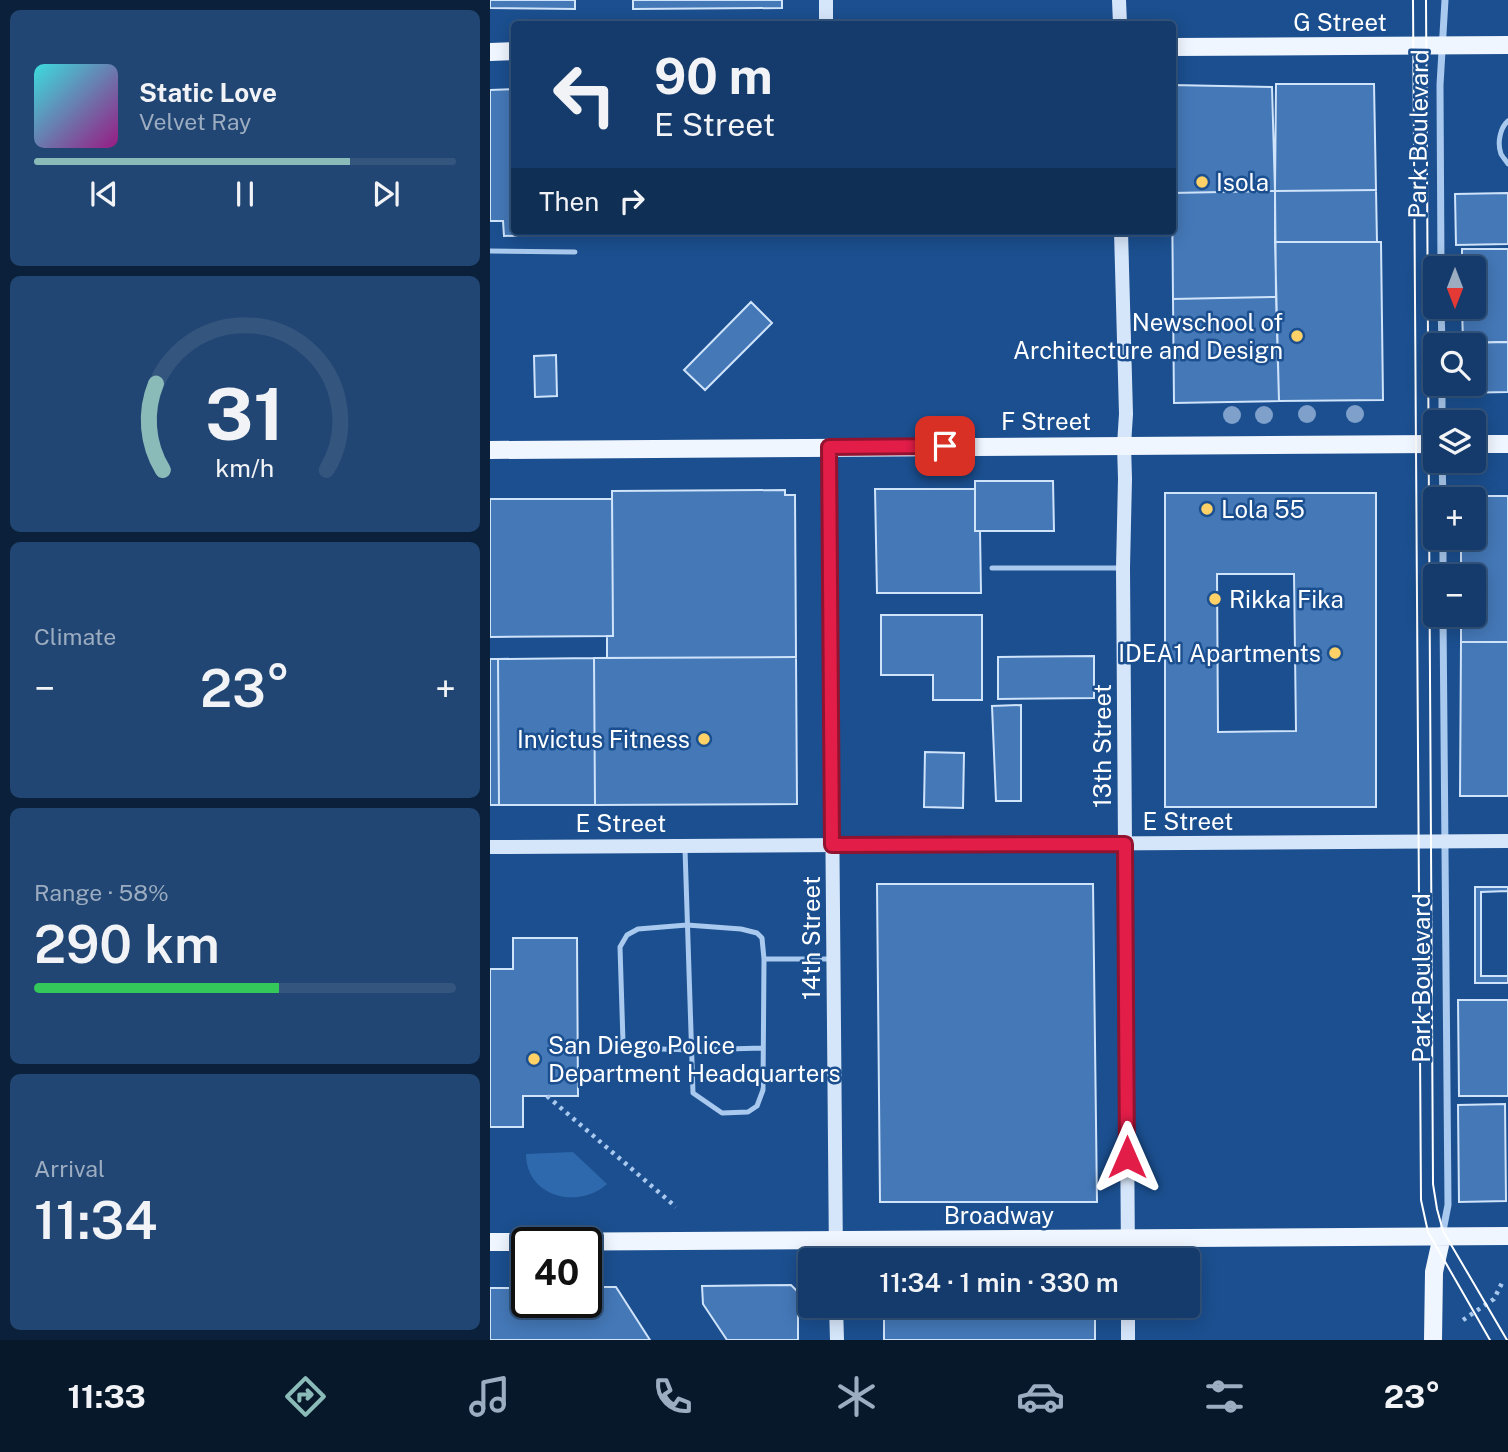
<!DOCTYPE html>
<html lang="en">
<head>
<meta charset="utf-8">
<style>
	:root { --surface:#143b6b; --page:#214673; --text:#f1f3f6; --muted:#9dadc1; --line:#33557e; --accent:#8bbbb9 }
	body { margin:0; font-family:"Public Sans",sans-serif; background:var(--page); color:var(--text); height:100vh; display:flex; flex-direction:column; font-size:26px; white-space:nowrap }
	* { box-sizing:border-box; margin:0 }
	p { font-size:23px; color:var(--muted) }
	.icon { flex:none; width:38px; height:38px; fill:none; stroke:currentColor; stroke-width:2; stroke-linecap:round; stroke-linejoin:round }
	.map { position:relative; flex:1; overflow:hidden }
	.panel { display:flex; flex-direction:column; gap:10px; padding:10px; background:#0b203b; width:490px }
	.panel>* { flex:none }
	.banner { position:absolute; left:21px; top:21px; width:665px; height:214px; border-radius:7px; box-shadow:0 4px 18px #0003,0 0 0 2px var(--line); background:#143b6b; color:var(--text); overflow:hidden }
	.needle { width:46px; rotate:180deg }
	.buttons { position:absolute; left:933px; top:256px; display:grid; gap:14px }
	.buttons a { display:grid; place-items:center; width:63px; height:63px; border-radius:7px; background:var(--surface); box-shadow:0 4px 18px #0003,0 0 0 2px var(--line); font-size:35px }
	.speed { position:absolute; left:21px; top:1227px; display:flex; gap:14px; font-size:35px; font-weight:700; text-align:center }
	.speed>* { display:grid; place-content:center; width:91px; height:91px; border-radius:50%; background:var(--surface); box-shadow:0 4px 18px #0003,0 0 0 2px var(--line); line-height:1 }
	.speed .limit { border:4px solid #111; border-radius:10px; background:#fff; color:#111 }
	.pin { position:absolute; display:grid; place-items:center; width:60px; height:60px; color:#fff; margin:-30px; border-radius:14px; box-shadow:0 4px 10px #0006 }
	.me { position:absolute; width:77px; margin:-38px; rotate:0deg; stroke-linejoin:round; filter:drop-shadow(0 0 5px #0008) }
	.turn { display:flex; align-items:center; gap:24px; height:147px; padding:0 28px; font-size:32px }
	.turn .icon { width:91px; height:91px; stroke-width:2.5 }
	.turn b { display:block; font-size:49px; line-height:60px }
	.then { display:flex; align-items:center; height:66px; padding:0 28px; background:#0003; gap:14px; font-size:26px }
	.big { font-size:52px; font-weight:600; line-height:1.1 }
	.panel .tile { flex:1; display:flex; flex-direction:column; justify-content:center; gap:10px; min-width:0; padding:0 24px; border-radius:10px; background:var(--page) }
	.panel .dial { align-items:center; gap:0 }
	.dial svg { height:182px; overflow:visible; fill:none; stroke:var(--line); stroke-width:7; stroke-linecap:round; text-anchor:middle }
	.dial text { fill:var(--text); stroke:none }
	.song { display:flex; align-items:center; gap:21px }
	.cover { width:84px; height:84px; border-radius:10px; background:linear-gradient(135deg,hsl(180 70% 55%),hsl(310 70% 35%)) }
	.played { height:7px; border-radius:4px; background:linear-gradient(90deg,var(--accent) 75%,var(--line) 75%) }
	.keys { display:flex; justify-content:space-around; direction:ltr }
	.heat { display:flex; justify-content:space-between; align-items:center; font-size:38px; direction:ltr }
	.charge { height:10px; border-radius:5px; background:linear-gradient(90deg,#34c759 58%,var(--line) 0) }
	.trip { position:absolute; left:308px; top:1248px; width:402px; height:70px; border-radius:7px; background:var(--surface); box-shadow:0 4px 18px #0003,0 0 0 2px var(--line); font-weight:600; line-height:70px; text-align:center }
	.tabs { display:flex; height:112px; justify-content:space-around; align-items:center; background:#08182b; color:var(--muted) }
	.tabs .icon { width:49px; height:49px }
	.tabs .current { color:var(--accent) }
	.tabs b { font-size:32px; color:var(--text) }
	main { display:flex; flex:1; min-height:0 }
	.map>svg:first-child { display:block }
</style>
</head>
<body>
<main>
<section class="panel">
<div class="tile">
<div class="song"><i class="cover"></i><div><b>Static Love</b><p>Velvet Ray</p></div></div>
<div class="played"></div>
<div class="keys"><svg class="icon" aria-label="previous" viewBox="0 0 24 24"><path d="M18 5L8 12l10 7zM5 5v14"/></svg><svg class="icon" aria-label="pause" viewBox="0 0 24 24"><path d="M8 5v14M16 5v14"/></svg><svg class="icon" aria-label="next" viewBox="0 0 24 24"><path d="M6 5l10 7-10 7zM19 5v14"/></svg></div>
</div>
<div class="tile dial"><svg viewBox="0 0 100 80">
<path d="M14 69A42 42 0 1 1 86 69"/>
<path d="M14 69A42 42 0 0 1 11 31" stroke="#8bbbb9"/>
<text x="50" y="56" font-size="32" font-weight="700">31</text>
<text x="50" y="72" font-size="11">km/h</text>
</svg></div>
<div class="tile"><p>Climate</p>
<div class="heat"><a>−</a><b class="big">23°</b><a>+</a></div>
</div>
<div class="tile"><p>Range · 58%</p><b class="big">290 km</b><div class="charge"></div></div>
<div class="tile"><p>Arrival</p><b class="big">11:34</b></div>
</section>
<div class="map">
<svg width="1018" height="1340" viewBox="0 0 1018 1340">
	<rect width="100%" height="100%" fill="#1b4f8f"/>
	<path fill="#2e69ad" d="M83 1152 117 1184C88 1210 36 1197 36 1154Z"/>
	<path fill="#4478b7" stroke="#cfe3fa" stroke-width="2" fill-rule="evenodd" d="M0 0H85V9L0 8Z
		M143 0H292V8L143 9Z
		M786 84H884L886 190 785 191Z
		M682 85 782 87 785 191 682 193Z
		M24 89V231H82V234L14 236 13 221H0V90Z
		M886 190 887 242H785V191Z
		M785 191 786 297 683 299 682 193Z
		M1018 193V244L966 245 965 194Z
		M785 242H891L893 400 789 401Z
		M972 249H1018V342L973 343 972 306H984V268H972Z
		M786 297 789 401 684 403 683 299Z
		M261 302 282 323 215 390 194 370Z
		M1006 342H1018V392L967 393V383H984V345H967V343Z
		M66 355 67 396 45 397 44 356Z
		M485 481H563L564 531H485Z
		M385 489H485V531H490L491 593H387Z
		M295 490V495H305L306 657 117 658V636H123L122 491Z
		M675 493H886V807H675ZM727 574H804L806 731 728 732Z
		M971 496H1018V642H971V614H984V576H971V537H984V499H971Z
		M0 499H122L123 636 0 637Z
		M391 615H492V700H443V675H391Z
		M971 642H1018V796H970Z
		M604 656V698L508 699V657Z
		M306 657 307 804 105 805 104 658Z
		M104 658 105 805H9L8 659Z
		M0 659H8L9 805H0Z
		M531 705V801H506L502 706Z
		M435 752 474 753 473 808 434 807Z
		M387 884H603L607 1202H390Z
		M985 887H1018V983H985Z
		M1018 891V976H991V892Z
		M23 938H87L88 1096H33V1127H0V969H23Z
		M968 1000H1018V1096H969Z
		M1015 1104 1016 1201 969 1202 968 1105Z
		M301 1285 308 1292V1340H237L213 1304 212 1286Z
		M96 1287H126L160 1340H0V1288H37V1302H96Z
		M394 1306H605V1340H394Z"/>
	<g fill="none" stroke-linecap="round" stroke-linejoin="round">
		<path stroke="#a9c9ee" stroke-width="4.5" stroke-dasharray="3.5 5" stroke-linecap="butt" d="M57 1096 186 1207
			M973 1320 1004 1299 1012 1283"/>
		<path stroke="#a9c9ee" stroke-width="5" d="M1018 121C1010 128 1007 143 1011 154 1012 156 1017 162 1018 164
			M0 251 85 252
			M502 568H630
			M195 849 203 1093 232 1113 258 1112 267 1106 273 1090 274 959H342
			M273 1048 202 1050 137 1048 133 1042 130 947 137 935 148 929 197 925 251 929 267 933 272 938 274 959"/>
		<path stroke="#a9c9ee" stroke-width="7" d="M951 268 950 85 955 0
			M951 306 952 345
			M952 383V422
			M952 460 953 499
			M953 537V576
			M952 1236 958 1205 953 614"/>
		<path stroke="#d6e6fa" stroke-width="14" d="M336 0V24
			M629 0 630 24
			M631 231 636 414 634 445 635 479 633 568 638 1260
			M339 447 346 1260
			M0 847 1018 841
			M346 1306 347 1340
			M638 1306V1340"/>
		<path stroke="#f0f6ff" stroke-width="18" d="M682 47 1018 45
			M0 52 24 51
			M984 444H1018
			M0 450 945 444
			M0 1242 1018 1236
			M943 1340 944 1272 952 1236"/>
		<path stroke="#fff" stroke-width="2" d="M923 0 931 1200 938 1232 1000 1340
			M936 0 943 1184 947 1209 953 1231 1017 1340"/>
	</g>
	<g fill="#7ea0ca">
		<circle cx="817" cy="414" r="9"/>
		<circle cx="865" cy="414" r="9"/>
		<circle cx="742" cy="415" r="9"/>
		<circle cx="774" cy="415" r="9"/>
	</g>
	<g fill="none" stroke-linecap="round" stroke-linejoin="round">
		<g stroke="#92132f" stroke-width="18">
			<path id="route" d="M455 446 339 447 342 845 635 844 637 1157"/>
		</g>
		<use href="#route" stroke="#e11d48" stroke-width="12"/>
	</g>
	<g fill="#ffd166" stroke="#1b4f8f" stroke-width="2.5">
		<circle cx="712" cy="182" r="7"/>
		<circle cx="807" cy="336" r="7"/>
		<circle cx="717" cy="509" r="7"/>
		<circle cx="725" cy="599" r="7"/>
		<circle cx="845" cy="653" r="7"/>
		<circle cx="214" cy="739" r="7"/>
		<circle cx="44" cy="1059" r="7"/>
	</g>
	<g text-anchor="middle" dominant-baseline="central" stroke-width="5" stroke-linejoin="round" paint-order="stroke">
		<g font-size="24" fill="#fff" stroke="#1b4f8f">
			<text x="850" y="22">G Street</text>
			<text transform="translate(928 134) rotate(-89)">Park Boulevard</text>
			<text x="556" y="421">F Street</text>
			<text transform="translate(612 746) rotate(-90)">13th Street</text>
			<text x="698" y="821">E Street</text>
			<text x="131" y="823">E Street</text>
			<text transform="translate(321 938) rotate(-90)">14th Street</text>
			<text transform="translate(931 978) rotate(-90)">Park Boulevard</text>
			<text x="509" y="1215">Broadway</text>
		</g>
		<g font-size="24" fill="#fff" stroke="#1b4f8f" text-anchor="start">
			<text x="726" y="182">Isola</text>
			<text x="793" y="322" text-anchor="end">Newschool of<tspan x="793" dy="28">Architecture and Design</tspan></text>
			<text x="731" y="509">Lola 55</text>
			<text x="739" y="599">Rikka Fika</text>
			<text x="831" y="653" text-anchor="end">IDEA1 Apartments</text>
			<text x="200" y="739" text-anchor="end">Invictus Fitness</text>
			<text x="58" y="1045">San Diego Police<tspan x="58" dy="28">Department Headquarters</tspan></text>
		</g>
	</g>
</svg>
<div class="buttons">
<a><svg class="needle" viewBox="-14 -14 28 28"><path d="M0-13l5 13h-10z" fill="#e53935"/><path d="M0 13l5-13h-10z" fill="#9dadc1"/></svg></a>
<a><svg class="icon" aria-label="search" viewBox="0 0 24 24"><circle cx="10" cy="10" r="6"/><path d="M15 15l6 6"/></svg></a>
<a><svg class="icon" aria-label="layers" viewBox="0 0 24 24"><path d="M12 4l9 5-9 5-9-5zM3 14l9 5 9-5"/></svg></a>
<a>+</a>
<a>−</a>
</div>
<div class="speed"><div class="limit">40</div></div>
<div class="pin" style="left:455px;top:446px;background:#d93025"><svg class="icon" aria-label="arrive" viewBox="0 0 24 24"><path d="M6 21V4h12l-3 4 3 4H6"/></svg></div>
<svg class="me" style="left:637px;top:1157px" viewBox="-20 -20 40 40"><path d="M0-17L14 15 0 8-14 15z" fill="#e11d48" stroke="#fff" stroke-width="4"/></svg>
<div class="trip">11:34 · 1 min · 330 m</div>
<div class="banner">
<div class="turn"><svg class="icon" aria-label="left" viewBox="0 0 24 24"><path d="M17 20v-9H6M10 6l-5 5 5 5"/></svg><div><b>90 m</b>E Street</div></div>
<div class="then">Then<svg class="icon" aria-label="right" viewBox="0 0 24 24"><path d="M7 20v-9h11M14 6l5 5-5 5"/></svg></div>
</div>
</div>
</main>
<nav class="tabs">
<b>11:33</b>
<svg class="icon current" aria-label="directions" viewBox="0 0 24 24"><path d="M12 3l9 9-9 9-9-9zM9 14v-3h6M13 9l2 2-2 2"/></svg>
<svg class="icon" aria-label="music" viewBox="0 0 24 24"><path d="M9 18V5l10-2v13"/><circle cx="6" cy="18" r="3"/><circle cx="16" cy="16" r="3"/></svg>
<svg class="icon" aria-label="phone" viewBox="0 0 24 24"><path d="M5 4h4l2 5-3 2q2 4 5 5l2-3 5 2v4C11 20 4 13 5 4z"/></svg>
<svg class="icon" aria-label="climate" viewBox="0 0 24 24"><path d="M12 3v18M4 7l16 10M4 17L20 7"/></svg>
<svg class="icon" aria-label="car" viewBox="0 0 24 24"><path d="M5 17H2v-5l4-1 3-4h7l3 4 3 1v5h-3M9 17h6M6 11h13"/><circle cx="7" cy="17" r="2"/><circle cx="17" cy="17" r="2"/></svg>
<svg class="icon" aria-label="filters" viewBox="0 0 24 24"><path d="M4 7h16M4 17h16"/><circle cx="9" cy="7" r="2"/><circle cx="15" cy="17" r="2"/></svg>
<b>23°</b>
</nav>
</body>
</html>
